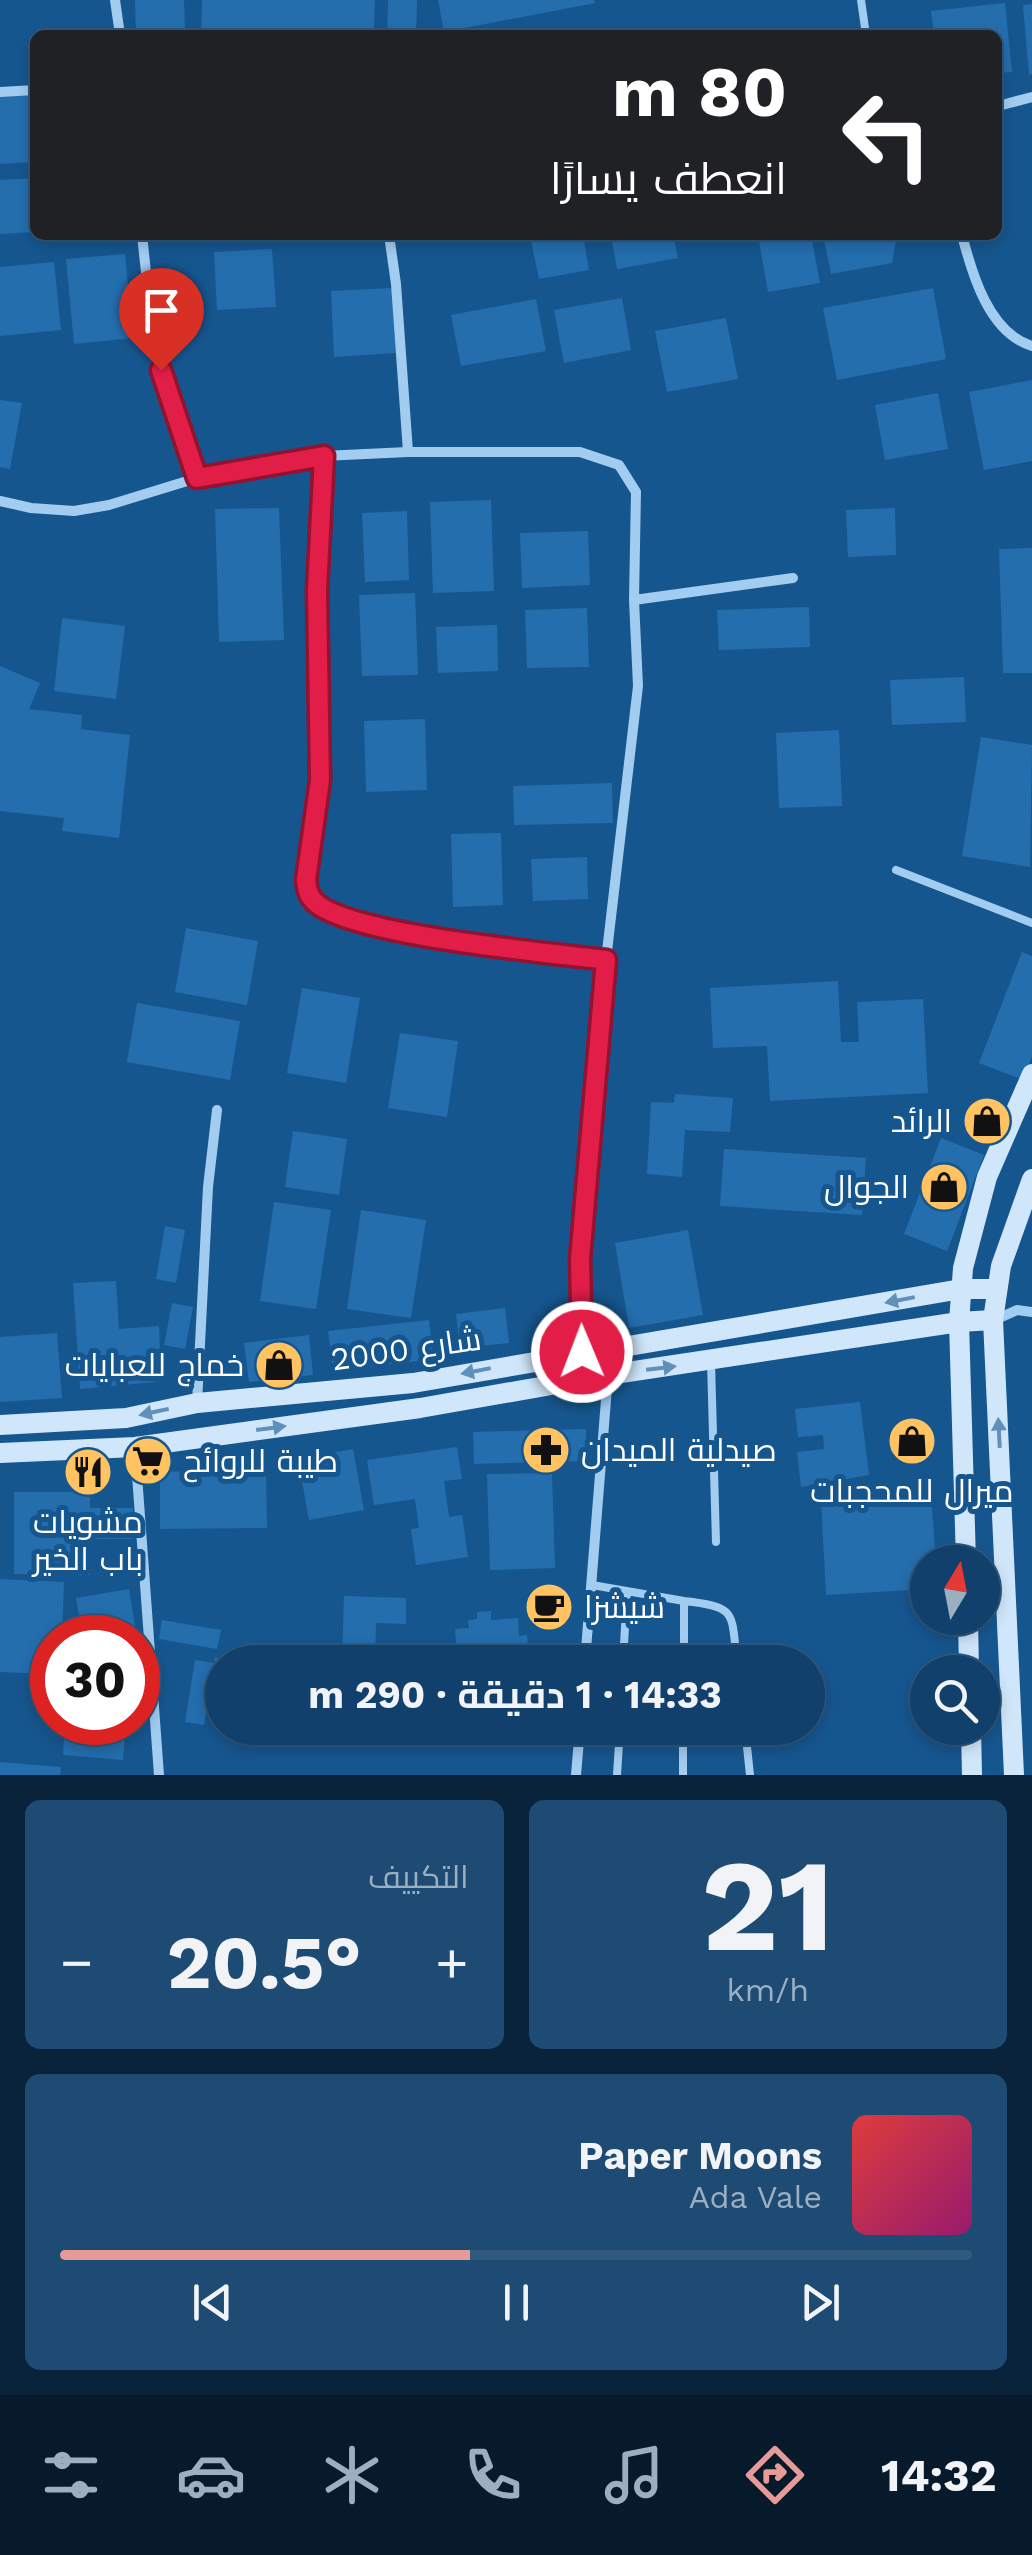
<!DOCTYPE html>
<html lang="ar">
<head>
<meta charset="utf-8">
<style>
	:root { --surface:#10406b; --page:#1e4b73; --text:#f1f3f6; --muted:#9cafc1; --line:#30597e; --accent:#e69b98 }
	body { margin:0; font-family:"Work Sans",Cairo,sans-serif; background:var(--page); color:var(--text); direction:rtl; height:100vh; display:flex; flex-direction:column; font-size:38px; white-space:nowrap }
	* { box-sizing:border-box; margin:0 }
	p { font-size:32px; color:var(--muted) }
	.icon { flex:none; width:55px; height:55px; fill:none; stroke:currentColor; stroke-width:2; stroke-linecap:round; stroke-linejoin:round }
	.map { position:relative; height:1775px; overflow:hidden; direction:ltr }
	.drawer { display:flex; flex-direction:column; gap:25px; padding:25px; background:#09233b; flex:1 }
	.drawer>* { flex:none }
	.guide { position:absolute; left:30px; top:30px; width:972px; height:210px; border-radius:15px; box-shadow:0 5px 15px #0003,0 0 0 2px var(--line); direction:rtl; background:#202124; color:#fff; overflow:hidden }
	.needle { width:65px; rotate:10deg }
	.controls { position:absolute; left:910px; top:1545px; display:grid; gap:20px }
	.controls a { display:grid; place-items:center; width:90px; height:90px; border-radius:50%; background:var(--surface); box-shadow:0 5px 15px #0003,0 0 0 2px var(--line); font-size:50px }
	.speed { position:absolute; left:30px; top:1615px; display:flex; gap:20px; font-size:50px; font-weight:700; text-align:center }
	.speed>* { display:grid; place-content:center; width:130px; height:130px; border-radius:50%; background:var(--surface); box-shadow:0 5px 15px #0003,0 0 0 2px var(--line); line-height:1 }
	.speed .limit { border:15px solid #d22; background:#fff; color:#111 }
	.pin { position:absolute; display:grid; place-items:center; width:85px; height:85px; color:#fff; margin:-102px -42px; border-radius:50% 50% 50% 0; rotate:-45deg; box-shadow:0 0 10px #0007 }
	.pin .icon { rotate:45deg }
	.me { position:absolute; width:110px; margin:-55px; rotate:359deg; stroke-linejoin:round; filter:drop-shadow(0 0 8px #0008) }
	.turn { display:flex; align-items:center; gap:35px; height:210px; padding:0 50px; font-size:45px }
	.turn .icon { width:130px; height:130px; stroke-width:2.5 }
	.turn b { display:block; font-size:70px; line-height:85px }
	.big { font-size:75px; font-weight:700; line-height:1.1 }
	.drawer .tile { flex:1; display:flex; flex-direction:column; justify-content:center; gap:15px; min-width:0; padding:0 35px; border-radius:15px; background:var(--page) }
	.drawer .dial { align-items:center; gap:0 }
	.dial b { font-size:130px; line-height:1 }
	.song { display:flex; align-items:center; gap:30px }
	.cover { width:120px; height:120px; border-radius:15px; background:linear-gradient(135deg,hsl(0 70% 55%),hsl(320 70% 35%)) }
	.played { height:10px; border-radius:5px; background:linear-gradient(90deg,var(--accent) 45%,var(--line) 45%) }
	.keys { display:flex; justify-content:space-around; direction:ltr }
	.heat { display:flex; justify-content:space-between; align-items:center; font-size:55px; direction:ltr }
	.drawer .tiles { flex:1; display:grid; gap:25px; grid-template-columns:1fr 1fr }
	.tile:last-child { grid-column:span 2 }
	.trip { position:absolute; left:205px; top:1645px; width:620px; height:100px; border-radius:50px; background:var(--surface); box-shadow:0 5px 15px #0003,0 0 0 2px var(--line); font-weight:700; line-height:100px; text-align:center; direction:rtl }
	.dock { display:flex; height:160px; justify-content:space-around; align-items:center; background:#061a2b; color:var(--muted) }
	.dock .icon { width:70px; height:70px }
	.dock .active { color:var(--accent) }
	.dock b { font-size:45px; color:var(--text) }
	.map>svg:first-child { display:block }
</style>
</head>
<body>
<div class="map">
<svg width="1032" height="1775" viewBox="0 0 1032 1775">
	<rect width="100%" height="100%" fill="#16568f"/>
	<path fill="#246eae" d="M135 0H184L185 31 136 32Z
		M202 0H375L374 35H201Z
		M388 0H417L416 35H387Z
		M438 0H594L595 3 444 32Z
		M1005 3 1012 72 998 73V35H934L931 11Z
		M1032 4V74L1029 75 1023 5Z
		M30 95 34 162 0 164V96Z
		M35 178V232L0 234V180Z
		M83 235H127V239L83 242Z
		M530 235H583L589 270 539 279Z
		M611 235H673L678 258 617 269Z
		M787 235H811L820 283 768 292 759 241Z
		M823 235H897L892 263 831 274Z
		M272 249 276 307 217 310 214 252Z
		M125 254 133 338 74 344 66 259Z
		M54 262 61 330 0 336V267Z
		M392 288 396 353 334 357 331 291Z
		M933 288 946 359 837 380 823 308Z
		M622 298 631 350 564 363 554 310Z
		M536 299 546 351 461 366 451 315Z
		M726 318 738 379 667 392 655 331Z
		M1032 380V461L984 470 969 392Z
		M938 393 948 449 885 460 875 405Z
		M0 400 22 403 10 469 0 467Z
		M491 500 494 591 433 593 430 502Z
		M279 508 284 640 219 642 215 509Z
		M895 508 896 555 848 557 846 510Z
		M407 511 409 580 365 582 362 513Z
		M588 531 590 585 522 588 520 533Z
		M1032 548V673H1003L999 549Z
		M415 593 418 675 362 676 359 595Z
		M809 607 810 647 719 650 717 610Z
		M587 608 589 667 527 668 525 610Z
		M62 618 125 626 116 699 54 691Z
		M497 625 498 671 438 673 436 627Z
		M0 666 40 683 29 709 82 715 81 729 130 735 119 838 62 831 64 818 0 811Z
		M964 677 966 722 892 725 890 680Z
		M425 719 427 790 366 792 364 721Z
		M839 730 842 806 779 808 776 733Z
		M981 737 1032 745 1030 867 962 856Z
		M612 783 613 823 514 825 513 786Z
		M501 833 503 905 453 907 451 834Z
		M587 857 588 899 533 901 531 859Z
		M186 928 258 941 247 1005 175 992Z
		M1022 952 1032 956V1056L1023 1080 979 1063Z
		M838 981 841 1042H859L857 1002 923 999 928 1093 770 1101 767 1046 713 1048 710 988Z
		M302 988 360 998 346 1083 287 1073Z
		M137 1003 240 1021 230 1080 127 1062Z
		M400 1033 458 1041 447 1117 388 1108Z
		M675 1094 733 1098 730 1132 685 1130 682 1177 647 1174 651 1102 674 1103Z
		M293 1131 347 1139 339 1195 285 1187Z
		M941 1138 984 1155 947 1251 904 1234Z
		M724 1149 866 1158 862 1215 720 1206Z
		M274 1202 331 1210 316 1309 260 1301Z
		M361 1210 426 1220 411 1318 347 1309Z
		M165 1226 185 1230 176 1283 156 1279Z
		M688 1230 703 1315 629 1328 615 1243Z
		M116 1281 119 1329 159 1326 161 1370 155 1382 80 1389 73 1283Z
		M172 1303 193 1307 185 1349 164 1345Z
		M505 1308 509 1343 460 1348 456 1314Z
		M429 1320 434 1359 333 1371 328 1331Z
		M57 1333 62 1398 0 1402V1337Z
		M309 1335 313 1375 249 1382 244 1343Z
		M860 1402 869 1475 801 1487 797 1452 824 1449 823 1435 798 1437 795 1409Z
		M586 1429 587 1461 474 1464 473 1432Z
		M457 1447 462 1479 444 1481 449 1517 462 1515 468 1557 416 1565 411 1529 419 1528 415 1499 374 1505 367 1460Z
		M353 1449 364 1510 309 1520 298 1459Z
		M202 1471H266L267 1528 160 1529V1472Z
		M552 1473 555 1568 490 1570 487 1474Z
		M14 1492H90V1508H133V1539H90V1575L14 1574Z
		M931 1494 936 1562H928V1589L826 1595 821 1500Z
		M0 1579 64 1582 62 1638H52V1674L0 1672Z
		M129 1589 135 1626 82 1635 76 1598Z
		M344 1596 406 1598V1624L376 1623 375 1662H342Z
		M491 1611V1620L518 1618 519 1636 527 1635 529 1662H448L447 1653 457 1652 455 1629 469 1628 468 1620 477 1619V1612Z
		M162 1620 221 1630 217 1649 159 1639Z
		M215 1657 237 1662H222V1684L211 1682 204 1725 185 1722 195 1660 214 1663Z
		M65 1722H126L123 1760 63 1755Z
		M0 1762 61 1767 60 1775H0Z"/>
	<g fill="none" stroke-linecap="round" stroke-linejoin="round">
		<path stroke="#a2ccf0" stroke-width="8" d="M861 0 866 35
			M896 870 1032 923
			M711 1362 716 1542
			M592 1585 684 1601V1662
			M684 1601C738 1607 731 1612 737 1662
			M623 1662 627 1592
			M745 1728 750 1775
			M617 1775 620 1728
			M683 1775V1728"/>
		<path stroke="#a2ccf0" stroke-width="10" d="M115 0 120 35
			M0 92 35 90
			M998 106 1032 97
			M142 235 152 328 161 369 197 478
			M389 235 396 284 408 452
			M962 235C972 274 989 333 1032 346
			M323 456 317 590 320 780 306 880C307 888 308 895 314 901 346 935 552 953 606 960
			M0 501 31 508 74 511 109 505 197 478 323 456 408 452H580L619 465 636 492 634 600 638 686 606 960 580 1259 582 1352
			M634 600 793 578
			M995 1320 1017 1310 1032 1312
			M197 1403 208 1187 217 1110
			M135 1448 159 1775
			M585 1662 608 1375
			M576 1775 580 1728"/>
		<path stroke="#d0e7fb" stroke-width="20" d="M0 1425 126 1418 197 1403 413 1383 961 1289H997
			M0 1453 135 1447 420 1408 608 1375 959 1322 993 1320
			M966 1562 959 1322 963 1268 987 1177 1032 1074
			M968 1618 969 1672
			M971 1728 972 1775
			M1014 1775 993 1320 1001 1266 1032 1179"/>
	</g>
	<defs><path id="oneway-solid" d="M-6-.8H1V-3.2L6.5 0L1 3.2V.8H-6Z" transform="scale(2.5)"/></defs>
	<g fill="#6090ba">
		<use href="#oneway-solid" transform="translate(900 1300) rotate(169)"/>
		<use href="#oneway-solid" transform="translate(661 1368) rotate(-7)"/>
		<use href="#oneway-solid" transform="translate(476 1371) rotate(169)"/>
		<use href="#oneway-solid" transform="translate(154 1412) rotate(168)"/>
		<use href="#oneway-solid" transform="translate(271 1428) rotate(-8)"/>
		<use href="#oneway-solid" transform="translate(999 1433) rotate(-93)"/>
	</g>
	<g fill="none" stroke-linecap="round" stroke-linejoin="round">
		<g stroke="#92132f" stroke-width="25">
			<path id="route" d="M161 370 197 478 324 456 317 590 320 780 306 880C307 888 308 895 314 901 345 935 552 953 606 960L580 1259 582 1352"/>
		</g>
		<use href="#route" stroke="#e11d48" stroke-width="18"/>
	</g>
	<defs>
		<g id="shop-disc" transform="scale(2.5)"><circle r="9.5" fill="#ffc361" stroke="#16568f"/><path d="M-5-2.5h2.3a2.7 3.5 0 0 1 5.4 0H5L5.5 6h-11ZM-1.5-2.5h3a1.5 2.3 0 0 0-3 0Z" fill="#111"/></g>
		<g id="pharmacy-disc" transform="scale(2.5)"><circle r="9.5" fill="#ffc361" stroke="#16568f"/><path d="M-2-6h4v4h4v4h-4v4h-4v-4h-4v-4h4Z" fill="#111"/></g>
		<g id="supermarket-disc" transform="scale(2.5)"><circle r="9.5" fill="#ffc361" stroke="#16568f"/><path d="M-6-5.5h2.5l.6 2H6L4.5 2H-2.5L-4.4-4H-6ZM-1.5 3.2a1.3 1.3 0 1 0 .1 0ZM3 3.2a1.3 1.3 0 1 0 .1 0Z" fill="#111"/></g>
		<g id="restaurant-disc" transform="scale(2.5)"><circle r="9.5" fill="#ffc361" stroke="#16568f"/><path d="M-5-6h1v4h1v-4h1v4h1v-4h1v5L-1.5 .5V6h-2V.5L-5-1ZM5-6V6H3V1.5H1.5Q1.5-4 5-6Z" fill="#111"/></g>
		<g id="cafe-disc" transform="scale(2.5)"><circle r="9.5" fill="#ffc361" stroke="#16568f"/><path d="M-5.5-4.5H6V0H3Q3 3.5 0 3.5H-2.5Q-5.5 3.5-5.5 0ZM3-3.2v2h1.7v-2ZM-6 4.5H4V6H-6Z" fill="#111"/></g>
	</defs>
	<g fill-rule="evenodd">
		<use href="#shop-disc" x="987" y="1121"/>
		<use href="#shop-disc" x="944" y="1187"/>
		<use href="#shop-disc" x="279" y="1365"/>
		<use href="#shop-disc" x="912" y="1441"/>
		<use href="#pharmacy-disc" x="546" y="1450"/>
		<use href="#supermarket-disc" x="148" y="1461"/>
		<use href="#restaurant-disc" x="88" y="1472"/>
		<use href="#cafe-disc" x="549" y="1607"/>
	</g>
	<g text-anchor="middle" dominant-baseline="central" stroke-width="10" stroke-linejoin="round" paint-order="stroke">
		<g font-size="32" fill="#fff" stroke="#16568f" text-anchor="end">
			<text x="952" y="1121">الرائد</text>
			<text x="909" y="1187">الجوال</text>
			<text x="244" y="1365">خماج للعبايات</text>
			<text x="581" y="1450" text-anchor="start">صيدلية الميدان</text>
			<text x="183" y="1461" text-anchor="start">طيبة للروائح</text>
			<text x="912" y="1491" text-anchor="middle">ميرال للمحجبات</text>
			<text x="88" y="1522" text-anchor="middle">مشويات<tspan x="88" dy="37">باب الخير</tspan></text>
			<text x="584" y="1607" text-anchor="start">شيشزا</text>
		</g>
		<g font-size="32" fill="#fff" stroke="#16568f">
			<text transform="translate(406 1349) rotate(-8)">شارع 2000</text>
		</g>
	</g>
</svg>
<div class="controls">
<a><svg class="needle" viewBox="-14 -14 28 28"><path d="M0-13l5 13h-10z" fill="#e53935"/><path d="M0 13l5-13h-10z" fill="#9cafc1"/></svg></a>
<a><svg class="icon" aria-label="search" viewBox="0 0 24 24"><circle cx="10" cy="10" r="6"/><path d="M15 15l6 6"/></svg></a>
</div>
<div class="speed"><div class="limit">30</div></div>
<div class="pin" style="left:161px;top:370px;background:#d93025"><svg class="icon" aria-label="arrive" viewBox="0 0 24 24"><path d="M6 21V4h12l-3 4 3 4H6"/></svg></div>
<svg class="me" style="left:582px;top:1352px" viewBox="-20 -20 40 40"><circle r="17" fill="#e11d48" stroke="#fff" stroke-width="3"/><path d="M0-11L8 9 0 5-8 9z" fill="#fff"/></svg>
<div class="trip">14:33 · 1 دقيقة · 290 m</div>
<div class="guide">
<div class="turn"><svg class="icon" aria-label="left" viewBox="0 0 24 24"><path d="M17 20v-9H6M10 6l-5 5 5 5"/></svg><div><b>80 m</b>انعطف يسارًا</div></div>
</div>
</div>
<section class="drawer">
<div class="tiles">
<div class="tile dial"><b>21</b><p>km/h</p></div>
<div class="tile"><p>التكييف</p>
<div class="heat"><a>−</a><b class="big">20.5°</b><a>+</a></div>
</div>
<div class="tile">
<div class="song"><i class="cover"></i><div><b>Paper Moons</b><p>Ada Vale</p></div></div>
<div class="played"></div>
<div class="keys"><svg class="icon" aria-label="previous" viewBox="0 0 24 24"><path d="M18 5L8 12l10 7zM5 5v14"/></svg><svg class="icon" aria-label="pause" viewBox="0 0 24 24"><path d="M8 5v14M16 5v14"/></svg><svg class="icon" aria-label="next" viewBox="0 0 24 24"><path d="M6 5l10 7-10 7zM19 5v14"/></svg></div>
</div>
</div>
</section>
<nav class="dock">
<b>14:32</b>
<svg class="icon active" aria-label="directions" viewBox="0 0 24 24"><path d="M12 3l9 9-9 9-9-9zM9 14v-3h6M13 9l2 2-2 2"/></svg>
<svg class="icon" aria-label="music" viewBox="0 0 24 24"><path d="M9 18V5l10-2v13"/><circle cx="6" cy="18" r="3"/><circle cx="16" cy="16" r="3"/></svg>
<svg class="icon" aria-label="phone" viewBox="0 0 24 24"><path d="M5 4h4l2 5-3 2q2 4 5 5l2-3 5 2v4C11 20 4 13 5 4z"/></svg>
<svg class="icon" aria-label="climate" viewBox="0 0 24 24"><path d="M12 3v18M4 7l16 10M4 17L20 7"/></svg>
<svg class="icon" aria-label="car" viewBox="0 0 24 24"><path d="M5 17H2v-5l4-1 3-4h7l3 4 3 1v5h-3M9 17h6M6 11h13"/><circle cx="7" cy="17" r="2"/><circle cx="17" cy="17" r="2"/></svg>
<svg class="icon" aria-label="filters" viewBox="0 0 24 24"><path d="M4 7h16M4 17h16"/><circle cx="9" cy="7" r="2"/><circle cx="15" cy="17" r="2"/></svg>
</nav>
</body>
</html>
